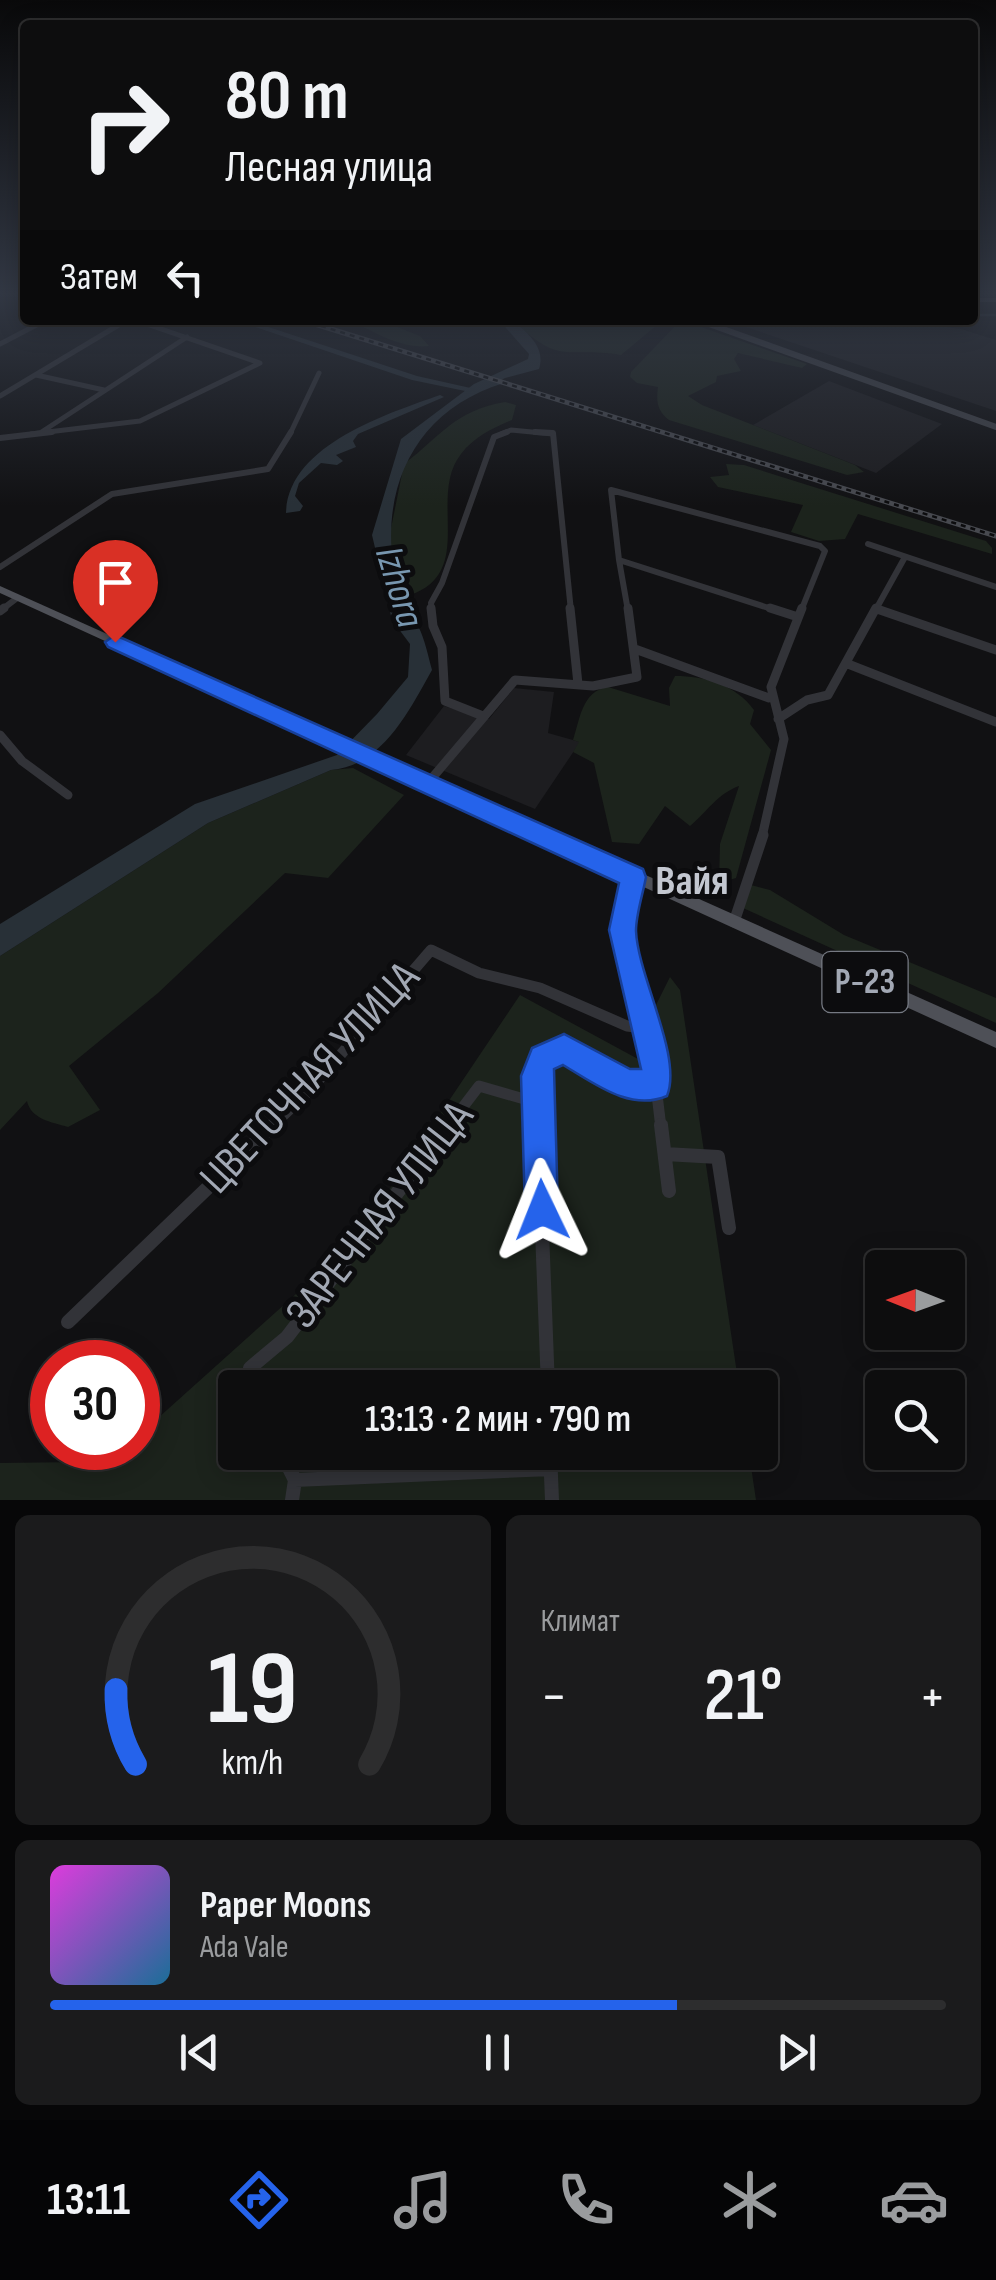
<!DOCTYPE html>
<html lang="ru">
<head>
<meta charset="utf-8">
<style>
	:root { --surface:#0d0d0e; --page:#1b1b1c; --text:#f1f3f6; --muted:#9a9c9e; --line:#2d2d2e; --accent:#2563eb }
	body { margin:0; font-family:"Sofia Sans Condensed",sans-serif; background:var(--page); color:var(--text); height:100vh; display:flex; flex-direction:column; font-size:38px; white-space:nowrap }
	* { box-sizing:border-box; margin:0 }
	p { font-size:32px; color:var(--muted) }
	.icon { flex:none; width:55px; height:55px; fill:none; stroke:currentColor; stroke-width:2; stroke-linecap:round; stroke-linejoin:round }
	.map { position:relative; height:1500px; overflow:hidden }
	.drawer { display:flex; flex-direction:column; gap:15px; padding:15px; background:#070708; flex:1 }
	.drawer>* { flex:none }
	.hud { position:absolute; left:20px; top:20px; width:958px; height:305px; border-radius:10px; box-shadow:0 5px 25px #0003,0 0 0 2px var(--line); background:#0d0d0e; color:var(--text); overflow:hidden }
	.needle { width:65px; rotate:271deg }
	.controls { position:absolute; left:865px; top:1250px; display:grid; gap:20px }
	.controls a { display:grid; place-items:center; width:100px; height:100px; border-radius:10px; background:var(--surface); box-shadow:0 5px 25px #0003,0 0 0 2px var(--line); font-size:50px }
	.speed { position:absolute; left:30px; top:1340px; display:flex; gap:20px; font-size:50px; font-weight:700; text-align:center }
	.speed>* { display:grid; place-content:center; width:130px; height:130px; border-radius:50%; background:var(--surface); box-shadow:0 5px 25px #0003,0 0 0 2px var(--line); line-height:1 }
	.speed .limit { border:15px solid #d22; background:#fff; color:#111 }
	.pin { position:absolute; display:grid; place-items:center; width:85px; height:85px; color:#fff; margin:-102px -42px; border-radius:50% 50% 50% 0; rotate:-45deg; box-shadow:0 0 10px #0007 }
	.pin .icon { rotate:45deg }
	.me { position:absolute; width:110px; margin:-55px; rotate:358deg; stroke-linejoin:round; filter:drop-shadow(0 0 8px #0008) }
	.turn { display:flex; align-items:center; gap:35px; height:210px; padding:0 40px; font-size:45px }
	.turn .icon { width:130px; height:130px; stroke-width:2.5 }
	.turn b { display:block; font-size:70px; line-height:85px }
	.then { display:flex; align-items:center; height:95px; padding:0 40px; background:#0003; gap:20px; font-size:38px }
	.big { font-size:75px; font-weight:600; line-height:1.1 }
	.drawer .widget { flex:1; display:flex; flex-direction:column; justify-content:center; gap:15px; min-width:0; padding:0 35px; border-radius:15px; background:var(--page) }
	.drawer .dial { align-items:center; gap:0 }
	.dial svg { height:260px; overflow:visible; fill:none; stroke:var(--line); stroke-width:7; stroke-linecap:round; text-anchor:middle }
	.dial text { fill:var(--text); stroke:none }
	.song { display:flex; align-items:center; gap:30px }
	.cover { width:120px; height:120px; border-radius:15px; background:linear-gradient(135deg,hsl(300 70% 55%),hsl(200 70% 35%)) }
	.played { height:10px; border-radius:5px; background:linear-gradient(90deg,var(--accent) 70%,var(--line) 70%) }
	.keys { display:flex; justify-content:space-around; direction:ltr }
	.heat { display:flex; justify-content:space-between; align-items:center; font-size:55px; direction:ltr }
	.drawer .tiles { flex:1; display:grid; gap:15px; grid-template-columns:1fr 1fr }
	.widget:last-child { grid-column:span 2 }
	.trip { position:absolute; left:218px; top:1370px; width:560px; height:100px; border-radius:10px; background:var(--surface); box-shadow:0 5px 25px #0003,0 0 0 2px var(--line); font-weight:600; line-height:100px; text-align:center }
	.tab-bar { display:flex; height:160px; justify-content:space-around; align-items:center; background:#050506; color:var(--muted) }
	.tab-bar .icon { width:70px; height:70px }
	.tab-bar .on { color:var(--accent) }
	.tab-bar b { font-size:45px; color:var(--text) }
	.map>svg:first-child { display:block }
</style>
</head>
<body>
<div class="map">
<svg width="996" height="1500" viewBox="0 0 996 1500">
	<rect width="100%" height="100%" fill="#111113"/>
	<path fill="#1d1d20" d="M743 320H898L961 329 996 340V411L737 324Z
		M829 381 942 424 876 473 753 425Z
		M514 688 554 692 548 733 580 742 535 809 406 755 444 706 489 719Z"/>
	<path fill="#1c231c" d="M358 320H391L392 325 420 336 429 346C403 349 379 335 356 323Z
		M513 320H663L621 355C565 346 561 367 513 320Z
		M681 320 807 364 802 368 738 353 734 359 741 371 717 376 716 382 688 396 702 405 855 465 864 472 847 475 669 420C657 411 656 401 658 387L637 383 630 377 631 372Z
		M505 402 516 405 512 420C493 428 474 437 461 454 427 497 477 572 410 595L398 589 388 543 404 464C442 435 454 411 505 402Z
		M726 464 744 465 986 541 992 548V554L858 514 845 539 819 541 791 532 803 505 718 487 710 477 729 475Z
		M675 676C705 676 736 685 754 710L750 724 771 750 736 878 719 883 720 844 739 786C717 794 708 811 690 826L665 806 639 844 612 842 594 763 573 752 579 742 573 740C580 719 582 691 608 687L670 706 669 688Z
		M353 768 404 795 328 878 285 873 158 993 69 1066 100 1110 68 1127C51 1122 31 1119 27 1101L0 1130V956L208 823 331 770Z
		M751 885 770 890 844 935 996 998V1023L743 908Z
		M670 977 680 990 739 1387 235 1388V1452L749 1453 756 1500H0V1463L81 1462 115 1448H138V1436L354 1242 520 995 662 1072 653 1011Z"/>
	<path fill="#283037" d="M499 320H513C528 334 546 347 539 369L505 378 499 381 504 383C408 412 374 501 399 593 402 605 412 614 418 626 425 639 428 656 432 670 409 711 382 766 331 770L208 823 0 956V924L195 804 337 755 377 714 408 677 410 644 392 620 372 535 401 439 474 384 528 359 529 354Z
		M440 395 444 397 358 434 353 441 356 447 336 455 343 461 337 465 321 463 299 483 295 496 303 506 300 511 286 513C288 445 387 414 440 395Z"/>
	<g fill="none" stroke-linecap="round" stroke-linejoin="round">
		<path stroke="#283037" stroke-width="2.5" d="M972 315H996
			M925 320 929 326"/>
		<path fill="#283037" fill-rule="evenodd" d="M235 320H247L417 376 475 389 470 392 412 380Z"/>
		<path stroke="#323338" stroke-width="5" d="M0 344 46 320
			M36 375 104 390
			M0 396 127 320
			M40 433 187 337
			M31 434 140 421 260 363 135 320
			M290 434 319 373
			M501 434 511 430 553 434"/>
		<path stroke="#323338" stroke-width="6" d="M535 432 553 433 571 611
			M0 438 52 432
			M868 544 996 587
			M619 560 611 490 820 546 825 551 801 611
			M0 567 112 494 268 469 291 432
			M877 609 882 611
			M0 611 17 598
			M432 611 431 603 442 583 494 437 507 432
			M628 611 619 560 778 611
			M875 611 905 557"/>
		<path stroke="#323338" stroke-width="9" d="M431 608 433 626 442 647 445 701 483 716
			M570 608 578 684
			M770 608 798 617
			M877 609 996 650
			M0 611 4 608
			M635 649 769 698
			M848 664 996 722
			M778 719 807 700 828 695 876 608
			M0 735 22 761 68 795
			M427 784 515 680 593 686 637 677 628 608
			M762 837 784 739 771 687 802 608"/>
		<path stroke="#323338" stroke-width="11" d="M734 922 763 835
			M656 1086 661 1128
			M270 1128 311 1089 431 950 479 973 540 988 627 1026 644 1028
			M447 1128 479 1086 538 1103
			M538 1128 536 1076 543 1059 564 1049 627 1084 656 1086 627 951 626 914 633 877"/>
		<path stroke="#323338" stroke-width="14" d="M538 1125 548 1388
			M661 1125 669 1191
			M665 1154 718 1157 729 1228
			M68 1322 273 1125
			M247 1388 250 1368 287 1337 449 1125
			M281 1452 295 1480 292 1500
			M550 1452 552 1500
			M295 1480 551 1469"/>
		<path stroke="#404248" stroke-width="6" d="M698 320 996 427"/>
		<path fill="#4e5057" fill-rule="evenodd" d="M0 586 996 1032V1048L0 593Z"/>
		<path fill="#5e6169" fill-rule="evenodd" d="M972 298H996V302H972Z"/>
		<g stroke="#47494f" stroke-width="5">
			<path id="rail" d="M302 320 996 536"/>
		</g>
		<use href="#rail" stroke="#0c0c0e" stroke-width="2.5" stroke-dasharray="5" stroke-linecap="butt"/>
	</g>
	<linearGradient id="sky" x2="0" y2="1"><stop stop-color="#09090a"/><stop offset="0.58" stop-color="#323844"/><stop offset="1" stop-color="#323844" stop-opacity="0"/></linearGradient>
	<rect width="996" height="506" fill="url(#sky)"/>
	<path fill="#2563eb" stroke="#184099" stroke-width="2.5" d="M115 635 643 869 646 877C643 894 636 914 636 931 638 977 683 1057 667 1096 630 1112 594 1083 563 1065L554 1069 558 1210 553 1222 542 1227 530 1222 525 1210 521 1076 532 1048 564 1034 630 1069H641L609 930 619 883 108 647 105 642Z"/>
	<g text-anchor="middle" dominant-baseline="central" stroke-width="10" stroke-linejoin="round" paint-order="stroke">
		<rect fill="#0c0c0e" stroke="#757982" stroke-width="2.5" x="822.5" y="952" width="85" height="60" rx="8"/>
		<g font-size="35" font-weight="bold" fill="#a2a8b4">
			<text x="865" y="982">Р-23</text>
		</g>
		<g font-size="40" font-style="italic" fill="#7897b0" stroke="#0c0c0e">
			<text transform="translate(399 587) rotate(73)">Izhora</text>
		</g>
		<g font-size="42" font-weight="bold" fill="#c3c7d0" stroke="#0c0c0e">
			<text x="692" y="881">Вайя</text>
		</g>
		<g font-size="45" fill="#a2a8b4" stroke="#0c0c0e">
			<text transform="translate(310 1078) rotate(-47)">ЦВЕТОЧНАЯ УЛИЦА</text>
			<text transform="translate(380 1215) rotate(-52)">ЗАРЕЧНАЯ УЛИЦА</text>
		</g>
	</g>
</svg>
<div class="controls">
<a><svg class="needle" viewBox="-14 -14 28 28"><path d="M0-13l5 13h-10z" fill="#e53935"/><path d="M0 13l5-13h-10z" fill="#9a9c9e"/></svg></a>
<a><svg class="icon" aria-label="search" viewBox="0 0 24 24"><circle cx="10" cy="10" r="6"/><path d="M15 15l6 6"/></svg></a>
</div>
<div class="speed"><div class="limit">30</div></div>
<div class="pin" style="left:115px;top:642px;background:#d93025"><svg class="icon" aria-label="arrive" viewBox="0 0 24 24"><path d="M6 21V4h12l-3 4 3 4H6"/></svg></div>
<svg class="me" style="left:542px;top:1210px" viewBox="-20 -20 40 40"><path d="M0-17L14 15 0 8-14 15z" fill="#2563eb" stroke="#fff" stroke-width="4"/></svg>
<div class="trip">13:13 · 2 мин · 790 m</div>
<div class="hud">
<div class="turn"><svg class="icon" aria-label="right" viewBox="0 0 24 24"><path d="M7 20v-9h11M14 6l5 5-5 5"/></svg><div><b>80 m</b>Лесная улица</div></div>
<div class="then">Затем<svg class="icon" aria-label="left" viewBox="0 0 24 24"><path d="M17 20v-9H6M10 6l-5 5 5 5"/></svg></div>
</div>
</div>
<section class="drawer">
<div class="tiles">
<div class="widget dial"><svg viewBox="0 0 100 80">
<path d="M14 69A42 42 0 1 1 86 69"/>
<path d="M14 69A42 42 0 0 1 8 46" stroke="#2563eb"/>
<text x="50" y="56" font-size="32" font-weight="700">19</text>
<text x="50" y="72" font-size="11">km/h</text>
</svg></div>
<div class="widget"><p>Климат</p>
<div class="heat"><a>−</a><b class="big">21°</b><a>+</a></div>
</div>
<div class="widget">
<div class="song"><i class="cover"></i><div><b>Paper Moons</b><p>Ada Vale</p></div></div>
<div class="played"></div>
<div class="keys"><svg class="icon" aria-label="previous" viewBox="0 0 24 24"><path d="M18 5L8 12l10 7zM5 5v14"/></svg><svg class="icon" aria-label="pause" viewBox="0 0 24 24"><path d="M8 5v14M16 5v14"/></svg><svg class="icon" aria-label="next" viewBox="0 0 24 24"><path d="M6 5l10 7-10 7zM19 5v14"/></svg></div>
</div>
</div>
</section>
<nav class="tab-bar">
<b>13:11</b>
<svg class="icon on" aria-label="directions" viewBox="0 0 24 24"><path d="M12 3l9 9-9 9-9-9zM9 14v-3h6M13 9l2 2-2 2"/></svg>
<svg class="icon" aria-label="music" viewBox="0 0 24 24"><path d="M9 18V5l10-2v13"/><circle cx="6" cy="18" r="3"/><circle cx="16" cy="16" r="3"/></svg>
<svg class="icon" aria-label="phone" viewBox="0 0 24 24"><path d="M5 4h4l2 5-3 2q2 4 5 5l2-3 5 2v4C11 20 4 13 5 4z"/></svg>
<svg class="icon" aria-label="climate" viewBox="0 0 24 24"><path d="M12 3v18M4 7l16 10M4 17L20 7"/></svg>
<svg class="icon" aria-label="car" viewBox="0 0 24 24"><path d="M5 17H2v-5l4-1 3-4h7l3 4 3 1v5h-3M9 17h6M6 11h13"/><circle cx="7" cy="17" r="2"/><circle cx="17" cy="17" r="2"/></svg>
</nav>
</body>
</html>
